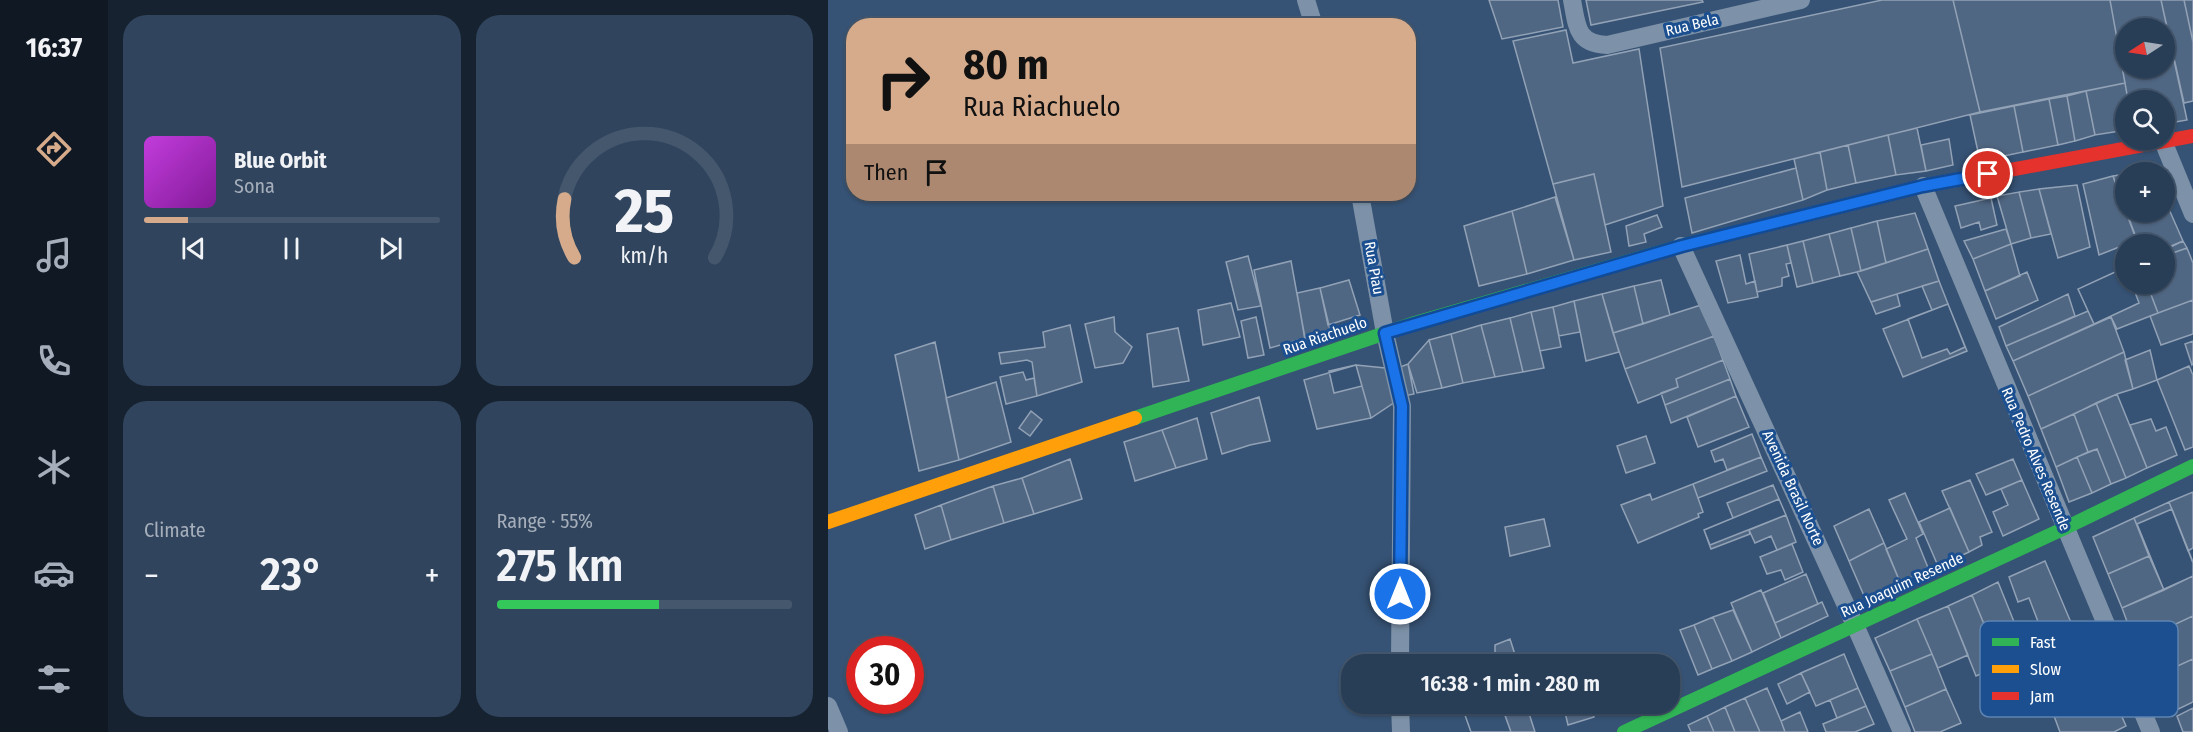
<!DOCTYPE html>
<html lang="en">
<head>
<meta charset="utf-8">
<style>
	:root { --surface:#283e57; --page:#30455d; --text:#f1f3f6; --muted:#a5aeba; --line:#44576d; --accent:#d6ab8b }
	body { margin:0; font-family:"Fira Sans Condensed",sans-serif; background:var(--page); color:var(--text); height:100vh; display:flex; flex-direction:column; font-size:22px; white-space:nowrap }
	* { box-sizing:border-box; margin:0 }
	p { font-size:20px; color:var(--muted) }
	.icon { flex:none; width:33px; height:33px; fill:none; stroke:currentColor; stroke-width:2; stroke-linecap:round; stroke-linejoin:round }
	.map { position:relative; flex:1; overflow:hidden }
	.sheet { display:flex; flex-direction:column; gap:15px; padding:15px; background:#162230; width:720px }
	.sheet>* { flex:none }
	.guide { position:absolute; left:18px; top:18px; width:570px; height:183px; border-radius:24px; box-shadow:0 2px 4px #0004,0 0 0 2px var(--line); background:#d6ab8b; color:#111; overflow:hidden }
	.needle { width:39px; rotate:258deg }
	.controls { position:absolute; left:1287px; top:18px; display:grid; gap:12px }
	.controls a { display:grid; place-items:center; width:60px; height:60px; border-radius:50%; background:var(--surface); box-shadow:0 2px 4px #0004,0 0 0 2px var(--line); font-size:30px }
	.speed { position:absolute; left:18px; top:636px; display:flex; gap:12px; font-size:30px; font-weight:700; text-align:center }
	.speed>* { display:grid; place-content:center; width:78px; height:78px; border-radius:50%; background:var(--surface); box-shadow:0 2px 4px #0004,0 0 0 2px var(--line); line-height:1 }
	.speed .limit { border:9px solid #d22; background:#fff; color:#111 }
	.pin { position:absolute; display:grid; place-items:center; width:51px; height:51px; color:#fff; margin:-26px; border:3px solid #fff; border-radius:50%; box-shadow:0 2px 6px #0007 }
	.me { position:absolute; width:66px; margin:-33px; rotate:0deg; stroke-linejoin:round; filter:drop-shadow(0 0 4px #0008) }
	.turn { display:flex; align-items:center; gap:21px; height:126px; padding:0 18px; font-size:27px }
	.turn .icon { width:78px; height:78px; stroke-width:2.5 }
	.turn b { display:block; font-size:42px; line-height:51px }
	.then { display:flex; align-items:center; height:57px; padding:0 18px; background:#0003; gap:12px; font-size:22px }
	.big { font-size:45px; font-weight:600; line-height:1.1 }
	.sheet .card { flex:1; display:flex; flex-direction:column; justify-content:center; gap:9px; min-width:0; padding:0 21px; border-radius:24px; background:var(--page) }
	.sheet .dial { align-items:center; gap:0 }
	.dial svg { height:156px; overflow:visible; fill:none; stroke:var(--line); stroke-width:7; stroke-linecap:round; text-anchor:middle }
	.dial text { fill:var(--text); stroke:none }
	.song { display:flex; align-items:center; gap:18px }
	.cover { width:72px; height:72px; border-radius:9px; background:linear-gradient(135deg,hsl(290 70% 55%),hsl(290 70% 35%)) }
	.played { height:6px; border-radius:3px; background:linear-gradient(90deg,var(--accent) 15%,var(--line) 15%) }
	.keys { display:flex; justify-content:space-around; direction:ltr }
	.heat { display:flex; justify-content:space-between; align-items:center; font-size:33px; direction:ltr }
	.charge { height:9px; border-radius:4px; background:linear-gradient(90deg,#34c759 55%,var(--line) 0) }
	.sheet .tiles { flex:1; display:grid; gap:15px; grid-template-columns:repeat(2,1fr) }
	.trip { position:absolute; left:513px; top:654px; width:339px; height:60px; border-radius:24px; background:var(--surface); box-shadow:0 2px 4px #0004,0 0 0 2px var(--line); font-weight:600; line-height:60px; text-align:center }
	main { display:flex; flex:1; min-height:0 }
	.dock { display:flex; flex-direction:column; width:108px; justify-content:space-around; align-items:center; background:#101923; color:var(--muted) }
	.dock .icon { width:42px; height:42px }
	.dock .active { color:var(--accent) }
	.dock b { font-size:27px; color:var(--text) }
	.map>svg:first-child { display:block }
</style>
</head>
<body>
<main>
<nav class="dock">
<b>16:37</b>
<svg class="icon active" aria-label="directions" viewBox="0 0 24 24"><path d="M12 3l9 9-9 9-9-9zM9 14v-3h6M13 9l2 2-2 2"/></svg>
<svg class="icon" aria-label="music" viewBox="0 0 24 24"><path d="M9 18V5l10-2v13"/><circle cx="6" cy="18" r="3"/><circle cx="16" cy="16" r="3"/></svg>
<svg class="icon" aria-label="phone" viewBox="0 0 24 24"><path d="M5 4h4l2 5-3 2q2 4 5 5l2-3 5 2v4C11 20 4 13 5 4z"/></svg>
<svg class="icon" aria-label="climate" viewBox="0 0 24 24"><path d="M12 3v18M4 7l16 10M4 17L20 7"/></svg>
<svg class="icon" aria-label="car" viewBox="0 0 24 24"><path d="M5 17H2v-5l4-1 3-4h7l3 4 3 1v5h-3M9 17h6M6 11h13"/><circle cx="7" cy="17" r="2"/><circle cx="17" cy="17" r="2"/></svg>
<svg class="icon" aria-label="filters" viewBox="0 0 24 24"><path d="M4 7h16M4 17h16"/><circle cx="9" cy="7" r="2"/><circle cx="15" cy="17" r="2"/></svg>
</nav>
<section class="sheet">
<div class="tiles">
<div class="card">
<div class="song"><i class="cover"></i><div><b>Blue Orbit</b><p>Sona</p></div></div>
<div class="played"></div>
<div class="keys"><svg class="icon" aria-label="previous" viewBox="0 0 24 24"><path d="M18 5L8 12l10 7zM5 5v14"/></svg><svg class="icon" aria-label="pause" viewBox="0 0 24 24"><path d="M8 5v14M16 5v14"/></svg><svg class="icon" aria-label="next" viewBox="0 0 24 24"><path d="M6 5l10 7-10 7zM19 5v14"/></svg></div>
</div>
<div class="card dial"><svg viewBox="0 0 100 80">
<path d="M14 69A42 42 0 1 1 86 69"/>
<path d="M14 69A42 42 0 0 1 9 39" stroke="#d6ab8b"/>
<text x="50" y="56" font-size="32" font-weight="700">25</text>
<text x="50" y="72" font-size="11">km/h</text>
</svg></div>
<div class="card"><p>Climate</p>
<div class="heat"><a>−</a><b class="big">23°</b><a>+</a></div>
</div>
<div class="card"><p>Range · 55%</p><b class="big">275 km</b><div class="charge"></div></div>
</div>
</section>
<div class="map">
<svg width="1365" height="732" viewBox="0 0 1365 732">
	<rect width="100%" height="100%" fill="#365274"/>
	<path fill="#506783" stroke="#92a2b6" stroke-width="1.5" fill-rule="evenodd" d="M661 0H730L735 27 674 39Z
		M758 0H874L875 2 763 25Z
		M1054 0H1125L1152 112 854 187 832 48Z
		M1125 0H1282L1297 83 1152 112Z
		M1282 0H1333L1359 120 1336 124V100H1300ZM1298 28H1336V68H1298Z
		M1333 0H1356L1365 42V101L1356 103Z
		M1356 0H1365V42Z
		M738 30 745 63 811 49 835 206 777 225 766 174 725 184 685 41Z
		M1297 83 1300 100H1298V130L1267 135 1258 91Z
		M1258 91 1267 135 1247 141 1239 96Z
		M1239 96 1247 141 1230 145 1221 99Z
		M1221 99 1230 145 1195 152 1186 106Z
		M1186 106 1195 152 1152 161 1142 115Z
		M1089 128 1098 171 1068 175 1060 135Z
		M1060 135 1068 175 1028 183 1020 145Z
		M1121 139 1125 165 1098 171 1093 145Z
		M1020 145 1028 183 999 190 992 152Z
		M992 152 999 190 975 200 966 159Z
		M968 168 975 200 864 233 857 198Z
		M766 174 783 252 746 260 725 184Z
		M1297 174 1298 201 1294 202 1285 176Z
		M1285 176 1309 240 1271 255 1255 184Z
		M1249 185 1262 247 1230 258 1211 189Z
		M1211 189 1223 234 1203 238 1191 192Z
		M1191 192 1203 238 1183 244 1169 196Z
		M727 197 746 260 699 274 684 211Z
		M1163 198 1169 225 1153 230 1151 222 1133 228 1127 206Z
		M1340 207 1355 241 1336 249V244H1310L1301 220 1328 212H1336V209Z
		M684 211 699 274 651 286 636 226Z
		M1308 212H1328L1310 218Z
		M1087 213 1100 249 1058 263 1049 221Z
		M829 215 834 227 816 234 818 242 801 246 798 226Z
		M1049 221 1058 263 1033 271 1023 228Z
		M1023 228 1033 271 1012 276 1001 234Z
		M1178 229 1183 244 1145 259 1136 241Z
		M1001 234 1012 276 985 283 975 241Z
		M975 241 985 283 969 287 959 245Z
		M1355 241 1359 248 1336 256V250Z
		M1183 244 1192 276 1157 291 1145 259Z
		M959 245 963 263 958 264 961 276 954 278V286L929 292 921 254Z
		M1359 248 1365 263V300L1330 313 1319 284H1336V256Z
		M1100 249 1111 281 1043 302 1029 272Z
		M912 255 918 284 927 281 930 297 900 303 888 261Z
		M420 256 433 306 410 310 398 262Z
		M463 261 477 338 442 348 426 270Z
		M1298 267V284H1319L1330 313 1289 329 1283 317 1266 324 1250 289Z
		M1298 267V284H1304L1311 303 1266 324 1250 289Z
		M1199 272 1210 300 1168 319 1157 291Z
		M521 280 532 315 500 325 492 288Z
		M833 280 842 315 815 324 806 286Z
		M1111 281 1120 304 1104 310 1094 286Z
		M806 286 815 324 785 333 774 294Z
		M492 288 504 338 478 346 469 293Z
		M774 294 791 352 758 361 746 301Z
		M1069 294 1072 306 1048 314 1043 302Z
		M1240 294 1247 316 1178 346 1171 327Z
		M1365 300V334L1333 345 1322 316Z
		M746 301 752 332 731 336 725 307Z
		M403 303 412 337 375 345 370 310Z
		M1120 304 1139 351 1075 377 1055 329Z
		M1120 304 1137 347 1122 354 1119 349 1094 358 1080 319Z
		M873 305 886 336 797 369 785 333Z
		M725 307 733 347 712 351 703 312Z
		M1260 311 1266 324 1185 361 1178 346Z
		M703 312 716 368 695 372 682 318Z
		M286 317 287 332 304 347 295 363 267 368 257 324Z
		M428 317 436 355 420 358 413 321Z
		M1283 317 1296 352 1200 396 1185 361Z
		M682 318 695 372 667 377 653 325Z
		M242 325 254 382 209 396 204 362 199 360 173 364 171 353 217 347 215 332Z
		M653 325 667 377 635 383 623 334Z
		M350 328 361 381 325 387 319 334Z
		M623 334 635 383 614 388 601 340Z
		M886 336 895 360 848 379 850 387 810 403 797 369Z
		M601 340 614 388 589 393 580 364Z
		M1365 341V364L1364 365 1357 344Z
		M107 342 131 460 91 471 67 355Z
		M1322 350 1329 380 1305 389 1297 360Z
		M1296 352 1305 389 1289 394 1213 429 1200 396Z
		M895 360 902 379 837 405 833 393 850 387 848 379Z
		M580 364 586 394 576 396 567 369Z
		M528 365 534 386 506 393 501 371Z
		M528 365 567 369 576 396 543 418Z
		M528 365 543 418 489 429 476 380Z
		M1361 366 1365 375V447L1357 450 1329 380Z
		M195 372 198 380 206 378 209 396 178 404 172 377Z
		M902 379 908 396 843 423 837 405Z
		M168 382 183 442 131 460 118 398Z
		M1289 394 1319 468 1298 478 1268 403Z
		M908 396 921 427 870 447 859 417Z
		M431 397 442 441 422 445 394 454 383 413Z
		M1268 403 1298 478 1283 484 1269 449 1260 452 1246 414Z
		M203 411 214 420 202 436 191 428Z
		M1246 414 1260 452 1228 467 1213 429Z
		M369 418 379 459 348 468 334 430Z
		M1323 419 1328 431 1338 427 1349 455 1319 468 1302 425Z
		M334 430 348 468 307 481 296 442Z
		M924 434 933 457 899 470 895 459 887 462 883 451Z
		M818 436 827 463 798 473 789 446Z
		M1269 449 1283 484 1264 493 1249 457Z
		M933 457 939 471 870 498 865 484Z
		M1249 457 1264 493 1241 502 1228 467Z
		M242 459 254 499 206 514 194 478Z
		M1185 459 1194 480 1158 495 1148 474Z
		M194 478 206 514 176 523 165 486Z
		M1142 480 1164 532 1152 537 1154 545 1141 552 1114 491Z
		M1194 480 1211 519 1175 536 1165 512 1180 505 1173 489Z
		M865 484 875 512 870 514 871 517 810 543 793 505 822 494 824 500Z
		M945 485 951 499 905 518 899 503Z
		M165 486 176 523 123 540 113 505Z
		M1365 492V548L1360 551 1341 502Z
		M1077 493 1095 534 1088 538 1101 570 1072 582 1058 549 1079 539 1061 500Z
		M951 499 958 515 921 530 922 534 883 549 876 530Z
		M951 499 958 515 882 545 876 530Z
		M1341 502 1365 563V576L1336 590 1306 518Z
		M113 505 123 540 97 549 87 515Z
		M1122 508 1141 552 1110 566 1091 522Z
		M1041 509 1056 543 1021 561 1006 526Z
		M1344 509 1365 562V576L1336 590 1309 524Z
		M958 515 968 542 949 550 943 536 927 543 921 530Z
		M1306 518 1321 556 1280 574 1265 537Z
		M716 519 722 546 682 556 677 527Z
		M1056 543 1072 582 1037 598 1021 561Z
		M964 544 975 572 957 580 953 570 939 574 932 557Z
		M1321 556 1336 590 1294 608 1280 574Z
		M1217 561 1247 632 1219 645 1201 598 1190 602 1181 577Z
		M978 574 990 604 947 623 935 593Z
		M1365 576V616L1307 643 1294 608Z
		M1170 582 1199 654 1173 665 1144 595Z
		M933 590 953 638 924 652 903 603Z
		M1144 595 1173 665 1148 676 1120 606Z
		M994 602 1000 616 953 638 947 623Z
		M1120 606 1140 655 1110 668 1089 619Z
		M905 610 924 652 904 661 885 617Z
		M1365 616V659L1321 679 1307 643Z
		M885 617 904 661 884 669 866 625Z
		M1089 619 1104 654 1062 671 1047 638Z
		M866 625 884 669 870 675 852 630Z
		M682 639 690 664H641L667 655V645Z
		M1016 654 1030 688 988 706 973 673Z
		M1104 654 1118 689 1077 707 1062 671Z
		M638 658 640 664H619Z
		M1365 659V702L1336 716 1321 679Z
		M973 673 982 692 959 704 950 684Z
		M939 688 953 721 957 732H932L917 698Z
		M1030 688 1038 706 1009 718 1002 700Z
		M1118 689 1133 723 1112 732H1087L1077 707Z
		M1283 692 1298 726 1286 732H1232L1226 716Z
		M917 698 932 732H907L897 707Z
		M590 704H633V705L590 715Z
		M633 704H673L683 732H643Z
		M633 704H647L649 710 666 704H673L683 732H643Z
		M698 704 707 732H683L675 710Z
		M735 704H763L766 717 740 725Z
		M1038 706 1046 724 1027 732H998L995 724Z
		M897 707 907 732H886L879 716Z
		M1365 708V732H1355L1349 716Z
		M972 712 980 732H957L953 721Z
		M879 716 886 732H863L860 725Z"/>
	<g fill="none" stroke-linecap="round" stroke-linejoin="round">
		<path stroke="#7d92a8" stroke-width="18" d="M478 0 486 26
			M744 0C749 25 748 44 779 45L973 0
			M1335 141 1365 214
			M1095 186 1323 732
			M532 194 557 333 574 406 572 664
			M853 246 1027 625 1074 732
			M572 704 573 732
			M0 706 11 732"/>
		<path stroke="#30b455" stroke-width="14" d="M307 418 587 323 853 246 922 229
			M796 732 1237 528 1365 466"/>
		<path stroke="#ff9f0a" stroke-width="14" d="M922 229 1095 186 1144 177
			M0 522 307 418"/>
		<path stroke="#e5322d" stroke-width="14" d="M1144 177 1365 136"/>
	</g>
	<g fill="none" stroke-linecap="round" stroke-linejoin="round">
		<g stroke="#114b97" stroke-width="15">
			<path id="route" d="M572 594 574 406 557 333 854 246 1095 186 1160 174"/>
		</g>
		<use href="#route" stroke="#1a73e8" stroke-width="10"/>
	</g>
	<g text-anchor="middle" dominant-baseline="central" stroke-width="6" stroke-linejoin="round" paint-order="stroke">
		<g font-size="15" fill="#fff" stroke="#1b4f8f">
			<text transform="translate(864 25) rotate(-13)">Rua Bela</text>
			<text transform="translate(546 268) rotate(80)">Rua Piau</text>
			<text transform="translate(497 336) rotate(-19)">Rua Riachuelo</text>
			<text transform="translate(1208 459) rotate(67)">Rua Pedro Alves Resende</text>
			<text transform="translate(965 488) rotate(65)">Avenida Brasil Norte</text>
			<text transform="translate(1074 585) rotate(-25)">Rua Joaquim Resende</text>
		</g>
	</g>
	<rect x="1152" y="621" width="198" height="96" rx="9" fill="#1b4f8f" stroke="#5f84b1" stroke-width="1.5"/>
	<rect x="1164" y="638" width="27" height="8" fill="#30b455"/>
	<rect x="1164" y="665" width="27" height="8" fill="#ff9f0a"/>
	<rect x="1164" y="692" width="27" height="8" fill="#e5322d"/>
	<g font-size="16" fill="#fff">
		<text x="1202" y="648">Fast</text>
		<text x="1202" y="675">Slow</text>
		<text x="1202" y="702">Jam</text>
	</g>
</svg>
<div class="controls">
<a><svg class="needle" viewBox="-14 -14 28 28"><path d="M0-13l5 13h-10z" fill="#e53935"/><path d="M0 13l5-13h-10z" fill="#a5aeba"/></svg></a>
<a><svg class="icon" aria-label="search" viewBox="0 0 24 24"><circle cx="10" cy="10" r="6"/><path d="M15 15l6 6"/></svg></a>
<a>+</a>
<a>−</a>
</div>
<div class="speed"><div class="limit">30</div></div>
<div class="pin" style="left:1160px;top:174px;background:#d93025"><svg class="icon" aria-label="arrive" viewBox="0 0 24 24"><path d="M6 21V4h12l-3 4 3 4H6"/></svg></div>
<svg class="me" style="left:572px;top:594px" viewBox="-20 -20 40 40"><circle r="17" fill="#1a73e8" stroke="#fff" stroke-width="3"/><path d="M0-11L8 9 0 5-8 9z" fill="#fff"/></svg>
<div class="trip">16:38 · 1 min · 280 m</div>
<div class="guide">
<div class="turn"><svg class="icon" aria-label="right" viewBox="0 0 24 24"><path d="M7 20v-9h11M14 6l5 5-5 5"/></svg><div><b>80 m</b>Rua Riachuelo</div></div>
<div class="then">Then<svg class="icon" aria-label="arrive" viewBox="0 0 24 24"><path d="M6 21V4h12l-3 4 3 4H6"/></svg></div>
</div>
</div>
</main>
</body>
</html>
